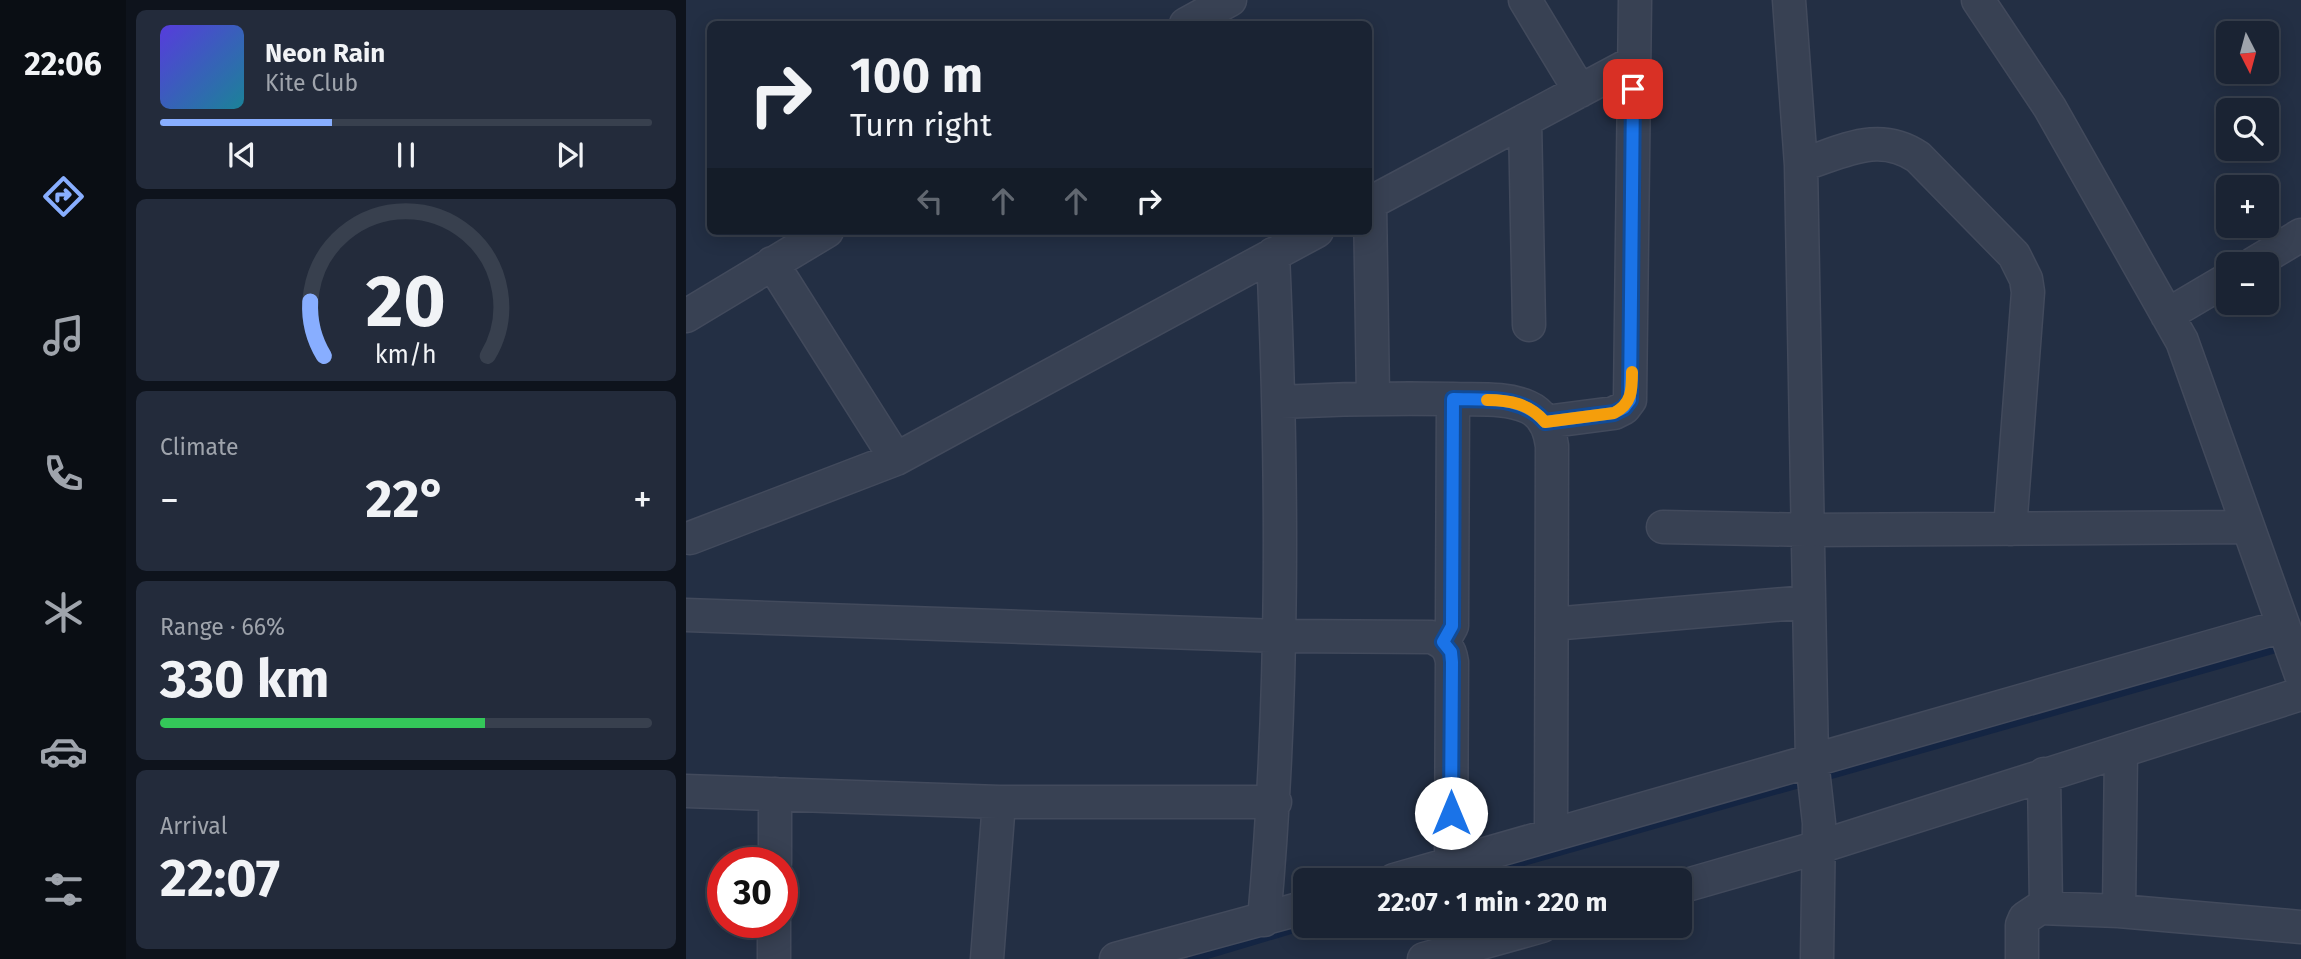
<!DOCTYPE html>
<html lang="en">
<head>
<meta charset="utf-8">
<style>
	:root { --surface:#1a2333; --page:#232b3b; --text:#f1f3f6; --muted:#9fa4ac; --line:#38404e; --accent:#88aeff }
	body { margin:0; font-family:"Fira Sans",sans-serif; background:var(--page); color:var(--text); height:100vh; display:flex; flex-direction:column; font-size:26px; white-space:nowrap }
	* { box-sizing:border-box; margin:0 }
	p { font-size:23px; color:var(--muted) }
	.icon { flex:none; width:38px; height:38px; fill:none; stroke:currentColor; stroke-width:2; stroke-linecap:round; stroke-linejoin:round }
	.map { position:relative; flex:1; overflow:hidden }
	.side { display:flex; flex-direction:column; gap:10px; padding:10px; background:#0e131c; width:560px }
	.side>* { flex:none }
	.top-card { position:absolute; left:21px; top:21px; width:665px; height:214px; border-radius:10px; box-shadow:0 4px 18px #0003,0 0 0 2px var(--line); background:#1a2333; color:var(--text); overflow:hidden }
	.needle { width:46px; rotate:174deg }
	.buttons { position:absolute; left:1530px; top:21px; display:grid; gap:14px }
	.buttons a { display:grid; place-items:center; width:63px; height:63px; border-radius:10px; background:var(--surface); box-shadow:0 4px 18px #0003,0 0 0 2px var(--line); font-size:35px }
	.speed { position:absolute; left:21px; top:847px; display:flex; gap:14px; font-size:35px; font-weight:700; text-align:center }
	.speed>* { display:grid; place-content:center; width:91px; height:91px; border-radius:50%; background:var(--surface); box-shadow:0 4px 18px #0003,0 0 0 2px var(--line); line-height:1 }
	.speed .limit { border:10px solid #d22; background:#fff; color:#111 }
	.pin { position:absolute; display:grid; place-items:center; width:60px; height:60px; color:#fff; margin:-30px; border-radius:14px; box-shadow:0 4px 10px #0006 }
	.me { position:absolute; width:77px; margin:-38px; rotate:0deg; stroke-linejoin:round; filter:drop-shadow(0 0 5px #0008) }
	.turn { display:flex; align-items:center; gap:24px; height:147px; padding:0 28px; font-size:32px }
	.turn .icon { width:91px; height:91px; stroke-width:2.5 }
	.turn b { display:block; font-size:49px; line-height:60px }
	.lanes { display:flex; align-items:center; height:66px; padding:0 28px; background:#0003; justify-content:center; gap:35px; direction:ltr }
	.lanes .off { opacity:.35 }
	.big { font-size:52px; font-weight:700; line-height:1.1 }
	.side .card { flex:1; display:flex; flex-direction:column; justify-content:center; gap:10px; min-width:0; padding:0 24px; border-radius:10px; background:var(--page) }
	.side .dial { align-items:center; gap:0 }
	.dial svg { height:182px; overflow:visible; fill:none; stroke:var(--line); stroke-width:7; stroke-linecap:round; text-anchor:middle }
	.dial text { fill:var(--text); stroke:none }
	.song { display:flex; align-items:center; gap:21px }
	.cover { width:84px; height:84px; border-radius:10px; background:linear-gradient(135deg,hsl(250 70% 55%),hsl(190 70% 35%)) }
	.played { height:7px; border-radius:4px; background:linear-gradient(90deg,var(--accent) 35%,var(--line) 35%) }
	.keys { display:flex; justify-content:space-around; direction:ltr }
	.heat { display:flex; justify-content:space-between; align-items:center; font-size:38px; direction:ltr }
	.charge { height:10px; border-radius:5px; background:linear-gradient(90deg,#34c759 66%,var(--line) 0) }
	.trip { position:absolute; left:607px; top:868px; width:399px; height:70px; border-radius:10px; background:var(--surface); box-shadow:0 4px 18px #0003,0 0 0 2px var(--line); font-weight:700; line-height:70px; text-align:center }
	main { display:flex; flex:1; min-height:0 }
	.dock { display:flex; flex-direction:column; width:126px; justify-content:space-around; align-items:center; background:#0a0e14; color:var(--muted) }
	.dock .icon { width:49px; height:49px }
	.dock .on { color:var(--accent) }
	.dock b { font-size:32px; color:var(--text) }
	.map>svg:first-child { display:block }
</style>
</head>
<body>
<main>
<nav class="dock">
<b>22:06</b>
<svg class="icon on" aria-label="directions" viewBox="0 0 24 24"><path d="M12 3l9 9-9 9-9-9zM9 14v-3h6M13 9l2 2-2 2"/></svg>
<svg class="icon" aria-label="music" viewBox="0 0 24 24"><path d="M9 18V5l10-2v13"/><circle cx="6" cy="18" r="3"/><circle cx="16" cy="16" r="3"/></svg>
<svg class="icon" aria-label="phone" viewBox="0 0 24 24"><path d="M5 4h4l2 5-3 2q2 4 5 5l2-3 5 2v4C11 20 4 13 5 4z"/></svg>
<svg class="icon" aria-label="climate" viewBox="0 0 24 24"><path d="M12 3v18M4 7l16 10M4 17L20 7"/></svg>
<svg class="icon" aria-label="car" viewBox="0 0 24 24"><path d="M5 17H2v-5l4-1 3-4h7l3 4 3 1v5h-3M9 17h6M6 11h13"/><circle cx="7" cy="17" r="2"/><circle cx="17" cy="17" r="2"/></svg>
<svg class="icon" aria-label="filters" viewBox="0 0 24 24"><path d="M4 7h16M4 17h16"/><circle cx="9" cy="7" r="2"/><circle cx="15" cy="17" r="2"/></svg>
</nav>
<section class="side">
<div class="card">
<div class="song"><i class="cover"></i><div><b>Neon Rain</b><p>Kite Club</p></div></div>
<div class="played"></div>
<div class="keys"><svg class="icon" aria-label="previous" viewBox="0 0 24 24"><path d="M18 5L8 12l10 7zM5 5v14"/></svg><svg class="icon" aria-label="pause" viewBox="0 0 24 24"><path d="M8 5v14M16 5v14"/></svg><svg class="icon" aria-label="next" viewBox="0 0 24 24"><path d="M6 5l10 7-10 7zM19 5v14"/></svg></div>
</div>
<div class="card dial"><svg viewBox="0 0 100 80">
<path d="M14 69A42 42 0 1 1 86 69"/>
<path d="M14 69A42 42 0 0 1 8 45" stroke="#88aeff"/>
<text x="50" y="56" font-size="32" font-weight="700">20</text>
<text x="50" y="72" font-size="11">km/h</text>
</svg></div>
<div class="card"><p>Climate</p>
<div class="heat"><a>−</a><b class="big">22°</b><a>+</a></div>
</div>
<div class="card"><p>Range · 66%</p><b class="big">330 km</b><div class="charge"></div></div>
<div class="card"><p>Arrival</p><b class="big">22:07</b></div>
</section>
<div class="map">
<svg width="1615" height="959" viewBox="0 0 1615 959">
	<rect width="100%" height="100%" fill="#232f44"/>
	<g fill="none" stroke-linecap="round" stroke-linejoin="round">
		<path stroke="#142543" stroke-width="9" d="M772 880 1599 646
			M506 959 620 925"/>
		<g stroke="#424a5c" stroke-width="35">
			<path id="minor" d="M839 0 894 91
				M1103 0 1115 165 1126 761 1133 823 1131 959
				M1292 0 1364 108 1496 341 1615 675
				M500 24 544 0
				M839 120 843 325
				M1115 165C1157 152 1192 130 1232 157L1328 255 1340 279 1342 292 1324 529
				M684 203 687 397
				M682 204 948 62
				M86 263 210 459
				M1567 264 1615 235
				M1481 315 1542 279
				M0 316 141 231
				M593 402C651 399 709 398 767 399 792 400 819 397 842 407 858 414 864 430 866 446L865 835
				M859 422 928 413 938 408 944 400 949 0
				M977 527 1123 530 1562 527
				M4 538 210 459 631 231
				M0 615 594 636 746 637C759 643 764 648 766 662L765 863
				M866 624 1122 602
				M757 642 766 626 767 399
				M1358 774 1360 908
				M0 791 313 802H589
				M89 863V794
				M708 880 1597 626
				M994 887 1133 847 1615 694
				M1433 911 1435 751
				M578 920C598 699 597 477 587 254
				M88 959V922
				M301 959 313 802
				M430 959 620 907
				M738 959 856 926
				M1336 959V925L1339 918 1354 908 1433 911 1615 927"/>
		</g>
		<use href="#minor" stroke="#384153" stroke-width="32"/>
	</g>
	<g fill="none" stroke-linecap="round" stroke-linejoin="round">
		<g stroke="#114b97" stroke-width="18">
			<path id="route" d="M765 813 766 662 765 652 757 642 766 626 767 399C799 400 836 395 859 422L928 413 938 408 944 400 947 89"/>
		</g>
		<use href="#route" stroke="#1a73e8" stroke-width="12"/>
		<path stroke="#f59e0b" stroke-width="12" d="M801 400C824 400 844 404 859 422L928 413C946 404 946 390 946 372"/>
	</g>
</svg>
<div class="buttons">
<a><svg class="needle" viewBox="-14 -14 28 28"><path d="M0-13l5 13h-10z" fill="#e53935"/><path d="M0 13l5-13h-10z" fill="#9fa4ac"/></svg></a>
<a><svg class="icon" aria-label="search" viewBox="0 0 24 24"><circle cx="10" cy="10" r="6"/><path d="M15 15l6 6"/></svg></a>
<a>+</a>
<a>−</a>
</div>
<div class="speed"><div class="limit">30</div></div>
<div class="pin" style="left:947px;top:89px;background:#d93025"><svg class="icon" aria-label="arrive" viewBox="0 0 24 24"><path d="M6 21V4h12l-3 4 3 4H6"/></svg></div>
<svg class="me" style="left:765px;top:813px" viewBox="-20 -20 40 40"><circle r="19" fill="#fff"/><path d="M0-13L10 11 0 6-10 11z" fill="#1a73e8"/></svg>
<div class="trip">22:07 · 1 min · 220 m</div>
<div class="top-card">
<div class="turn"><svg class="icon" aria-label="right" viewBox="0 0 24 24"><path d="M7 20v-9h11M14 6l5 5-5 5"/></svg><div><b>100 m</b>Turn right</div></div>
<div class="lanes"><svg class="icon off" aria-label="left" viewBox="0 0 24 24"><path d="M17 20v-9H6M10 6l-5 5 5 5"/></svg><svg class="icon off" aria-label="ahead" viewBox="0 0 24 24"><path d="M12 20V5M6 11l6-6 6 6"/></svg><svg class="icon off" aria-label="ahead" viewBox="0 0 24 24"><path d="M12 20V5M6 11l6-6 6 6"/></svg><svg class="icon" aria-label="right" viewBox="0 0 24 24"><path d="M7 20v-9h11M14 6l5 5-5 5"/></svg></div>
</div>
</div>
</main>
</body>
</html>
